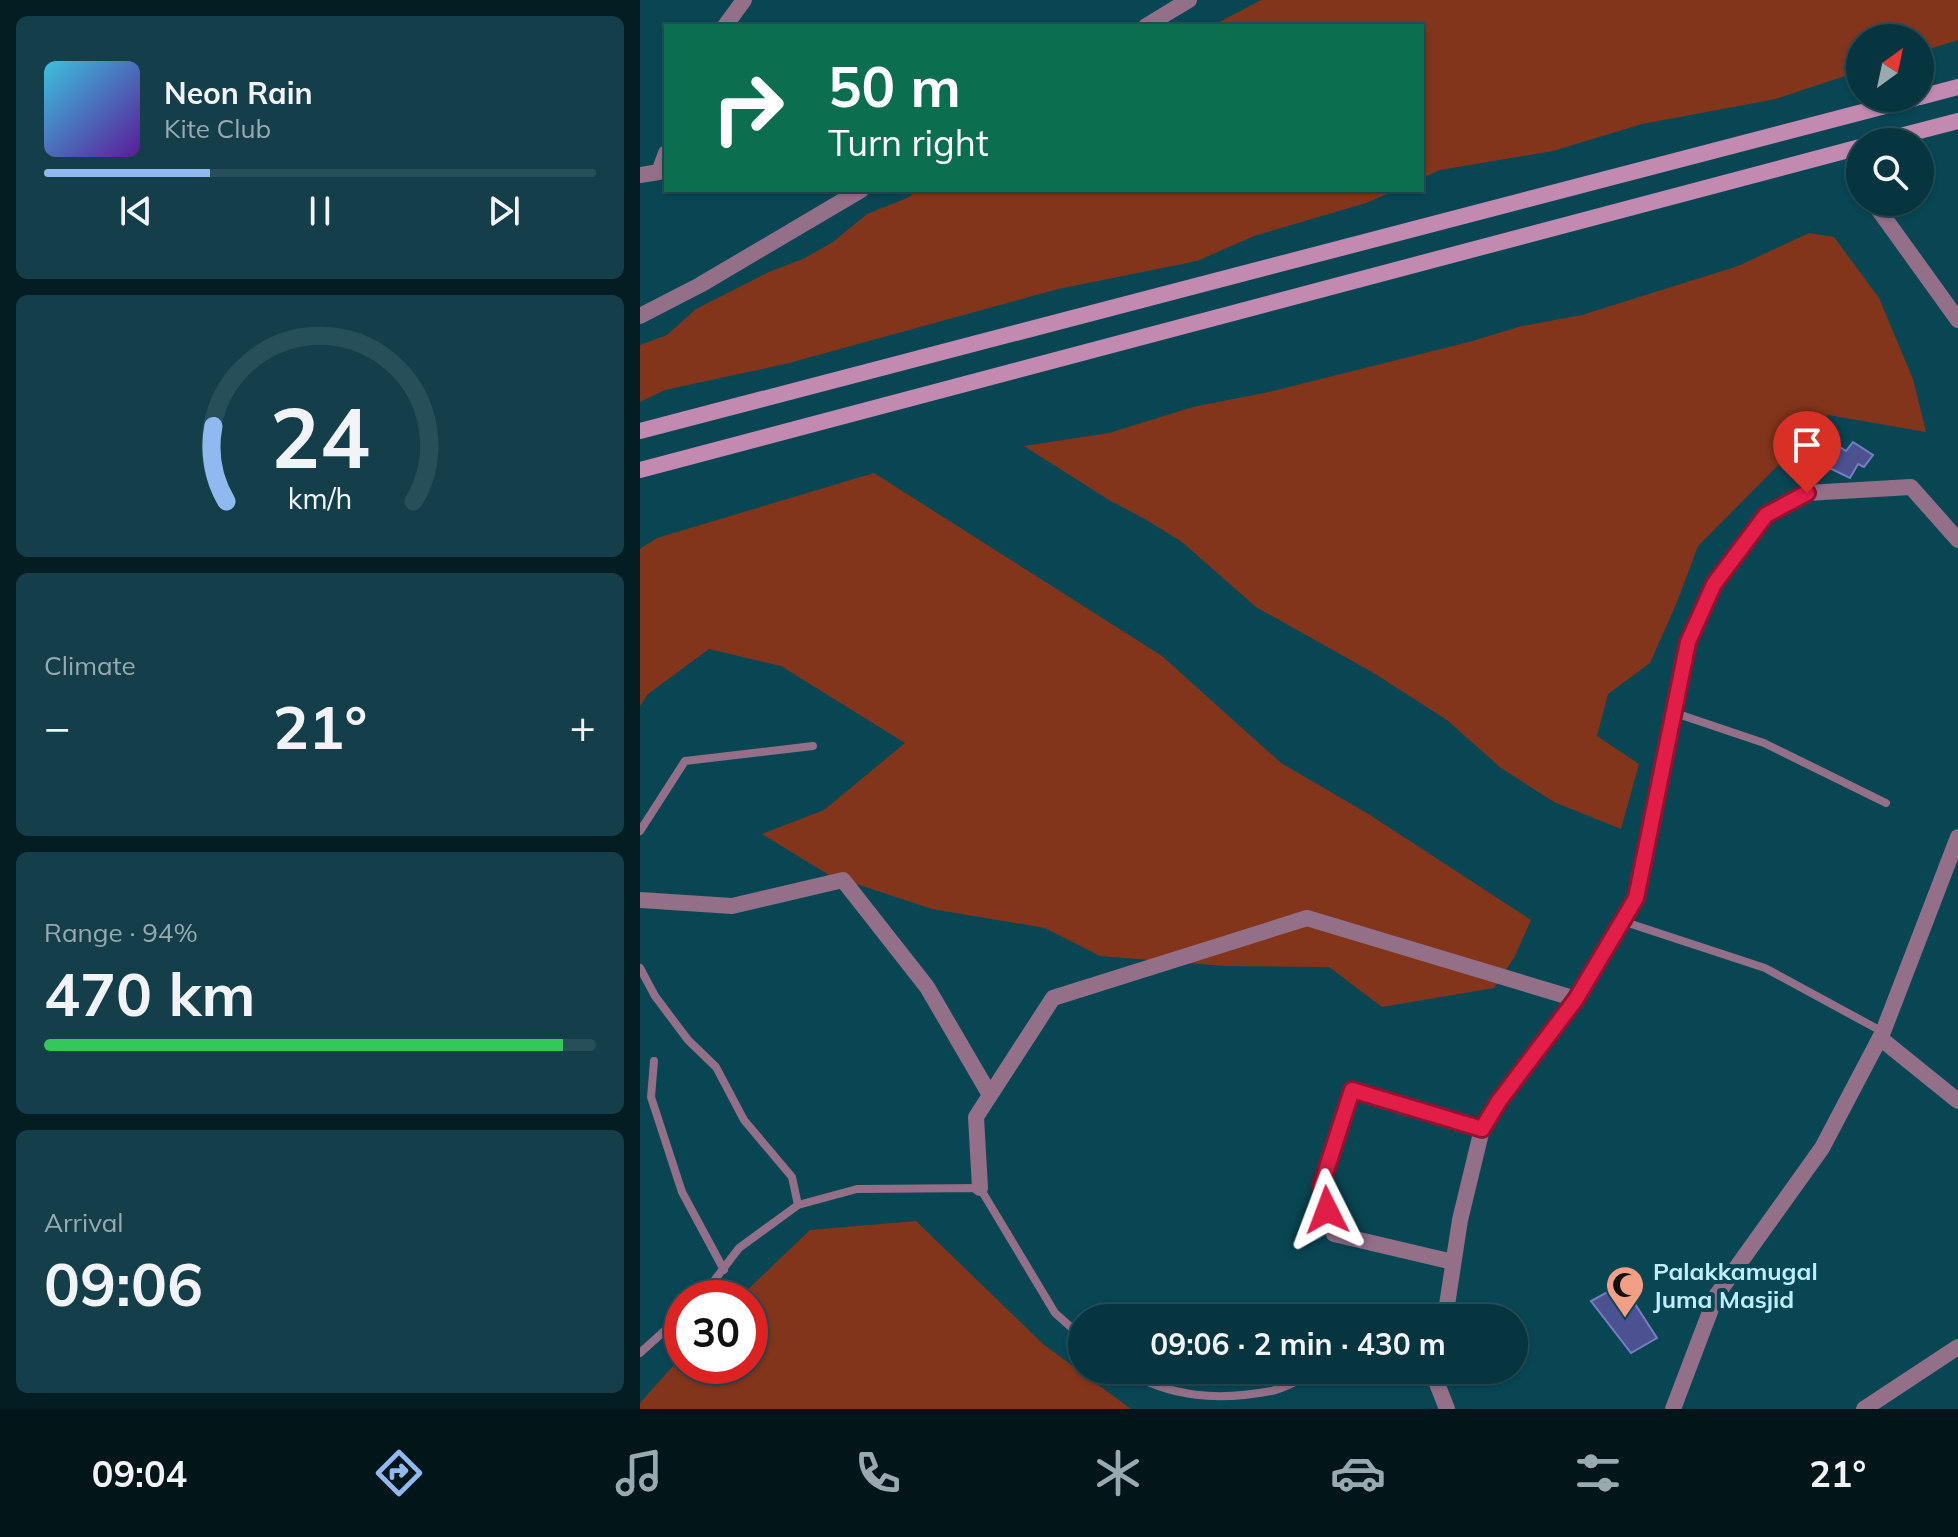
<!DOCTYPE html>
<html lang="en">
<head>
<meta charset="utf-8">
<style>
	:root { --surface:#06343f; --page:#143f4a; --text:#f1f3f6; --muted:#98aab0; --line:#274f59; --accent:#90b9f0 }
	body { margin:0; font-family:Mulish,sans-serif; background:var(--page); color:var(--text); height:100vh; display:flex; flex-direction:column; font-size:30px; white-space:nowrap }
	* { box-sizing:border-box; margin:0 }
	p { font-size:26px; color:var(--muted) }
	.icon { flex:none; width:44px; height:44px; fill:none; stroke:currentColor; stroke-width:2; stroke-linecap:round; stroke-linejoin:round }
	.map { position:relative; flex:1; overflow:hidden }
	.sheet { display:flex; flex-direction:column; gap:16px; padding:16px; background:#031d23; width:640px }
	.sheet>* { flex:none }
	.guide { position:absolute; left:24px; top:24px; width:760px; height:168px; border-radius:0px; box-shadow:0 2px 6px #0004,0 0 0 2px var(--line); background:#0b6e4f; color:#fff; overflow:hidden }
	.needle { width:52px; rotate:33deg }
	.fabs { position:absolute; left:1206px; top:24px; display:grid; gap:16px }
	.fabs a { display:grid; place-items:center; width:88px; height:88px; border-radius:50%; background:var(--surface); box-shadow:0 2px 6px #0004,0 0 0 2px var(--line); font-size:40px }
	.speed { position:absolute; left:24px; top:1280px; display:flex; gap:16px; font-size:40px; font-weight:700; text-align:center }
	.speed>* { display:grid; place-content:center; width:104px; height:104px; border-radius:50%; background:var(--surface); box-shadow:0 2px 6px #0004,0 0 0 2px var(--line); line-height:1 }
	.speed .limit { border:12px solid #d22; background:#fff; color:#111 }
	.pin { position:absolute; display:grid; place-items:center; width:68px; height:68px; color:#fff; margin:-82px -34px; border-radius:50% 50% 50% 0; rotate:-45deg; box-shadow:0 0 8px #0007 }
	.pin .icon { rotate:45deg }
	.me { position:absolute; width:88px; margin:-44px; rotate:357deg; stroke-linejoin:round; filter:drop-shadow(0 0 6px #0008) }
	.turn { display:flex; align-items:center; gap:28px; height:168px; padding:0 32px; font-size:36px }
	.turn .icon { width:104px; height:104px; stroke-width:2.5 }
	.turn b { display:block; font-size:56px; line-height:68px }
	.big { font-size:60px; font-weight:700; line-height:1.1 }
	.sheet .tile { flex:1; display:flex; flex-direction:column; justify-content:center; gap:12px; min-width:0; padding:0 28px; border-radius:12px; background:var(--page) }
	.sheet .dial { align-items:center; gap:0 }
	.dial svg { height:208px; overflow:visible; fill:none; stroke:var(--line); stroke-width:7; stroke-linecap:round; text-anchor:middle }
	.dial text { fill:var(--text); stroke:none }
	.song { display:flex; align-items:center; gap:24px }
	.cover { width:96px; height:96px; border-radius:12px; background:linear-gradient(135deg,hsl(190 70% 55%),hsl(270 70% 35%)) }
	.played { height:8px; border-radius:4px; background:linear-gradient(90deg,var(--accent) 30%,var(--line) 30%) }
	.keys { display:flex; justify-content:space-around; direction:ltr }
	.heat { display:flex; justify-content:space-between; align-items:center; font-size:44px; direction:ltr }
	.charge { height:12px; border-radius:6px; background:linear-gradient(90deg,#34c759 94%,var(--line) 0) }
	.trip { position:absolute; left:428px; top:1304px; width:460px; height:80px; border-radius:40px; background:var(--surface); box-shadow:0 2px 6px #0004,0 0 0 2px var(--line); font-weight:700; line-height:80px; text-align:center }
	.tab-bar { display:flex; height:128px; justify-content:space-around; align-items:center; background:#021519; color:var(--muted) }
	.tab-bar .icon { width:56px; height:56px }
	.tab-bar .on { color:var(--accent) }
	.tab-bar b { font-size:36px; color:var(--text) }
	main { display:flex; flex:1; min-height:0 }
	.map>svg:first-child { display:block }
</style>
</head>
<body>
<main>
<section class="sheet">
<div class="tile">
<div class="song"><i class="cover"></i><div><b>Neon Rain</b><p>Kite Club</p></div></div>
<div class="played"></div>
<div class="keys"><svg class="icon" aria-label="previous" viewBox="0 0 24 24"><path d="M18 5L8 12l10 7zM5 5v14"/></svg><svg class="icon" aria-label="pause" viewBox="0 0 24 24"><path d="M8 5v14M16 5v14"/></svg><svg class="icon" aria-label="next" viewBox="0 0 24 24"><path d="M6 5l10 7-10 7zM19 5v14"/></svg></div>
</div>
<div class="tile dial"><svg viewBox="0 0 100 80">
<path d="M14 69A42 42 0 1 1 86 69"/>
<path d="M14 69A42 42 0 0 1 9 40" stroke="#90b9f0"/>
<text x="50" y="56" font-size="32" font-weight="700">24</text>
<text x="50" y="72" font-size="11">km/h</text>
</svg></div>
<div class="tile"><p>Climate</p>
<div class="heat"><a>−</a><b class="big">21°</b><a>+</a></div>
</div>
<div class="tile"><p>Range · 94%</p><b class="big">470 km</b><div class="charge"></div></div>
<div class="tile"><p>Arrival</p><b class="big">09:06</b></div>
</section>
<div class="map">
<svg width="1318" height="1409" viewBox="0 0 1318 1409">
	<rect width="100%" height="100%" fill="#084654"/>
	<path fill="#83351c" d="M621 0H1318V40L1280 52V38H1220V71L1136 99 1002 124 913 151 800 170 782 178V26H572Z
		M279 190H756L726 203 614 236 557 261 418 289 149 363 25 390 0 402V345L27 335 56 309 129 272 165 258 193 242 227 214 267 198Z
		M1169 233 1194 237 1239 298 1273 379 1286 432 1188 415 1058 546 1037 602 1010 663 968 694 957 736 999 764 981 829 914 802 861 768 807 720 732 672 616 607 542 542 505 519 469 500 384 446 469 433 553 407 629 392 829 342 882 326 942 315 1098 266Z
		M234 473 522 656 641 763 730 815 891 920 875 956 854 988 742 1007 689 967 584 966 460 956 405 928 292 909 189 875 122 834 184 810 265 743 141 666 69 649 8 694 0 706V549L17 538Z
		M276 1221 403 1344 491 1409H0V1403L42 1356V1366H110V1298H99L170 1230Z"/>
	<path fill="#4c5192" stroke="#777fc3" stroke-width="2" d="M1192 442 1206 451 1213 442 1233 455 1224 467 1218 464 1210 478 1181 464Z
		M982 1284 1017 1338 991 1353 951 1301Z"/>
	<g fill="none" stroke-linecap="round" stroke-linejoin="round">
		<path stroke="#936f88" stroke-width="8" d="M1035 713 1124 743 1246 803
			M0 831 45 761 173 746
			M982 921 1125 968 1243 1032
			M0 968 15 996 48 1040 76 1067 104 1120 152 1177 158 1205
			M14 1061 11 1097 42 1192 84 1270
			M61 1298 99 1248 158 1205 217 1189 340 1188 415 1313 442 1337
			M0 1353 42 1315
			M485 1370C531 1398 579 1401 631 1391 645 1389 658 1379 672 1375 682 1373 693 1372 703 1370
			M726 1370 795 1380"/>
		<path stroke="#936f88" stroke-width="16" d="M85 26 104 0
			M506 26 549 0
			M0 175 19 172 26 153
			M1233 202 1318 320
			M0 316 60 285 221 190
			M0 900 92 906 203 880 287 987 350 1095
			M1240 1038 1318 1101
			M340 1188 336 1117 413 998 667 918 936 999
			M813 1262 694 1234 681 1186 712 1090 842 1129
			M805 1318 820 1220 842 1129 859 1101 936 999 996 898 1048 642 1074 584 1126 515 1167 493 1271 487 1318 540
			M798 1370 796 1381 807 1409
			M1224 1409 1318 1347"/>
		<path stroke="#936f88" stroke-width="16" d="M1033 1409 1076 1296 1182 1148 1243 1032 1318 837"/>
		<path stroke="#c28ab1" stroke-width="16" d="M1280 97 1318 87
			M1237 142 1318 121
			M0 431 1276 98
			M0 470 1220 147"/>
	</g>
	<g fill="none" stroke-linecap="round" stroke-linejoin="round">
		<g stroke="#92132f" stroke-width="20">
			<path id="route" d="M687 1210 681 1186 712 1090 842 1129 859 1101 936 999 996 898 1048 642 1074 584 1126 515 1167 493"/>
		</g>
		<use href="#route" stroke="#e11d48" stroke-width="14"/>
	</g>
	<defs>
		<g id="mosque-pin" transform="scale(2)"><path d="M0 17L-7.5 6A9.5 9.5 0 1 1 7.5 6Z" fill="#f39f85" stroke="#084654"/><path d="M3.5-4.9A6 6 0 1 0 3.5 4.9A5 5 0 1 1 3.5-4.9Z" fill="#111"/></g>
	</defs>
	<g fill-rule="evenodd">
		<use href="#mosque-pin" x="985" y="1285"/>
	</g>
	<g text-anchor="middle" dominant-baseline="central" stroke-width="8" stroke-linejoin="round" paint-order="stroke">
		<g font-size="24" font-weight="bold" fill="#bfedfb" stroke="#084654" text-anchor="start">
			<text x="1013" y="1271">Palakkamugal<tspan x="1013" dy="28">Juma Masjid</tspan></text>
		</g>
	</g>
</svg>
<div class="fabs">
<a><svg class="needle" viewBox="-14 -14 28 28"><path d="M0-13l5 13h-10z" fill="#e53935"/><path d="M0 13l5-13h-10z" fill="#98aab0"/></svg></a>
<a><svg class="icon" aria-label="search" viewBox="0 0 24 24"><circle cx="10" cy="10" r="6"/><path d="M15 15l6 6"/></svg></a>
</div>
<div class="speed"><div class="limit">30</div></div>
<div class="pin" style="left:1167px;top:493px;background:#d93025"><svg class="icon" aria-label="arrive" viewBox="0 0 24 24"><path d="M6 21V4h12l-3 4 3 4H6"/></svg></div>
<svg class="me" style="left:687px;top:1210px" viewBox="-20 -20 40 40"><path d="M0-17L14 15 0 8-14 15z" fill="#e11d48" stroke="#fff" stroke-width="4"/></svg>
<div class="trip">09:06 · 2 min · 430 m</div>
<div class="guide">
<div class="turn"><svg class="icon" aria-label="right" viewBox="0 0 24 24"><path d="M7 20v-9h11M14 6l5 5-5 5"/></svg><div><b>50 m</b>Turn right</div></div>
</div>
</div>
</main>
<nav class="tab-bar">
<b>09:04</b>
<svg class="icon on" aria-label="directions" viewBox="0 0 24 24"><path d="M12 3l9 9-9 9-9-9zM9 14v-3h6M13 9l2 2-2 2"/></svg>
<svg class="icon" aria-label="music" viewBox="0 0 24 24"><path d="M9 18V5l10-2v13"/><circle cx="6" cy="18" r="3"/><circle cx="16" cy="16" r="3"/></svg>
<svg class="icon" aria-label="phone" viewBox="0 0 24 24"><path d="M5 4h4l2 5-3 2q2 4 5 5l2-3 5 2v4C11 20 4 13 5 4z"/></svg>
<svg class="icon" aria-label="climate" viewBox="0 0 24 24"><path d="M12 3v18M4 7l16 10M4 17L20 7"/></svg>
<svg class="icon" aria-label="car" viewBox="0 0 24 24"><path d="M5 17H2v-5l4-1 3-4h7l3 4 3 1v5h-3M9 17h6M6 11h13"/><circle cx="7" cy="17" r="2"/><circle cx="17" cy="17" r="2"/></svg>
<svg class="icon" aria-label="filters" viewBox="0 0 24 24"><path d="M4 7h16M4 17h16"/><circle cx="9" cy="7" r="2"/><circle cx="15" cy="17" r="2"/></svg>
<b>21°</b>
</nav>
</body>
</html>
